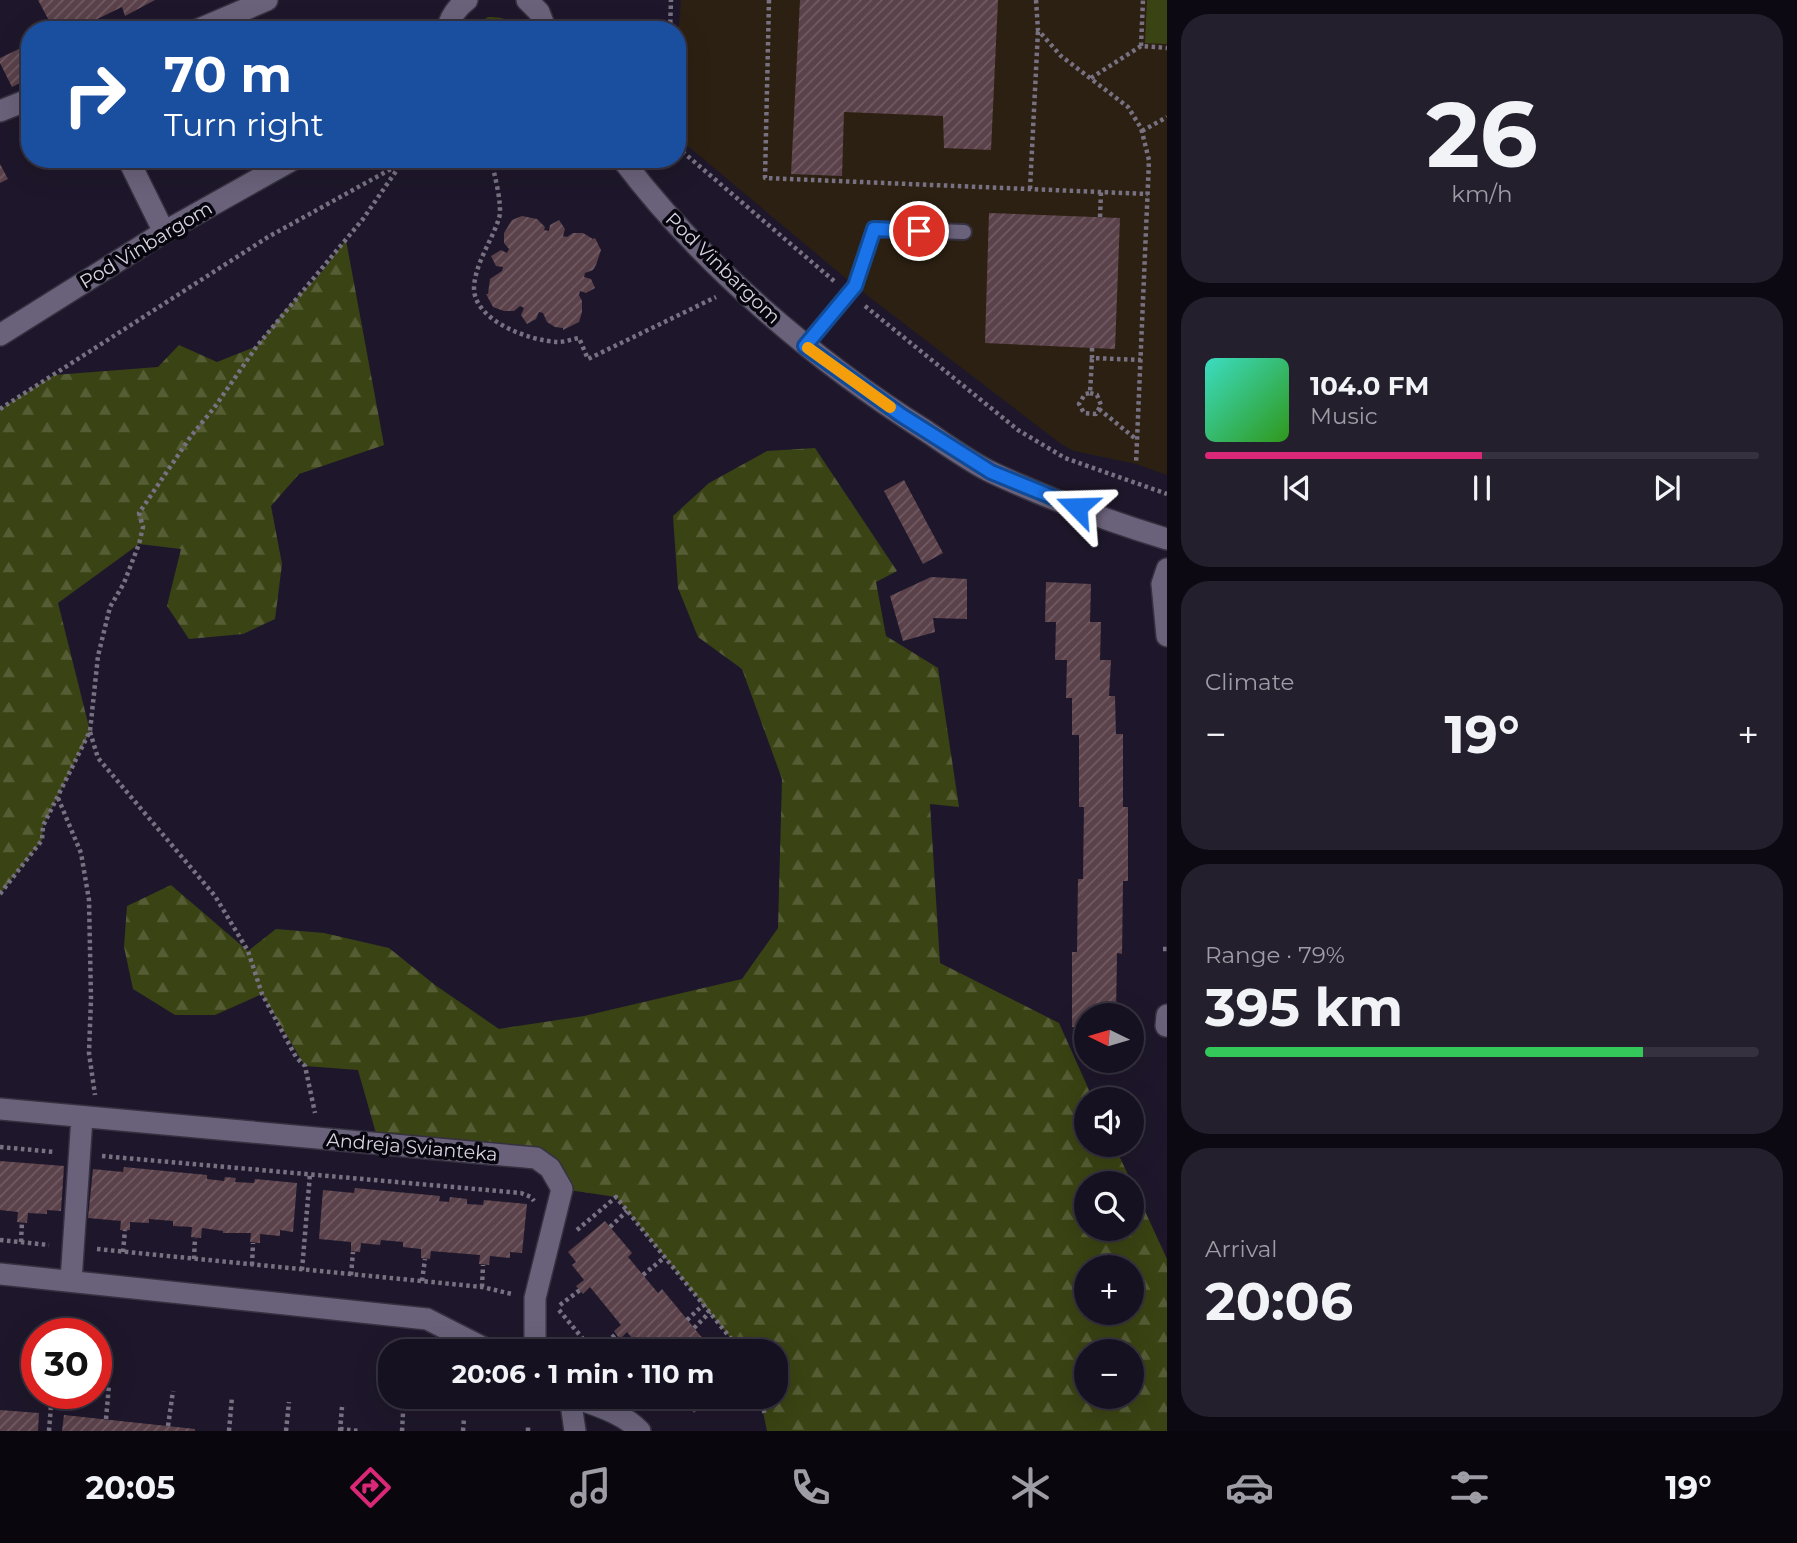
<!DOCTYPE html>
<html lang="en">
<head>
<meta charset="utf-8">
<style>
	:root { --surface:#161120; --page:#231f2d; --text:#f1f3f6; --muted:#9e9da5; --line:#35313e; --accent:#db2777 }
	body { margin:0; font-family:Montserrat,sans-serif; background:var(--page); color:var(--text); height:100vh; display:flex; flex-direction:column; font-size:26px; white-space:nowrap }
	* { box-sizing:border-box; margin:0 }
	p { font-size:23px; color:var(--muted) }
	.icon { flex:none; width:38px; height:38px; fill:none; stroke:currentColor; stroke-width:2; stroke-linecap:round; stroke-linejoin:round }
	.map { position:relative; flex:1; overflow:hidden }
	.drawer { display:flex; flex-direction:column; gap:14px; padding:14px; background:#0c0912; width:630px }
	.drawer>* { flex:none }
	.banner { position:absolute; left:21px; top:21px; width:665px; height:147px; border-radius:28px; box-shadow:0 7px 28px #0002,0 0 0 2px var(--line); background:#1a4fa0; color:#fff; overflow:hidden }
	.needle { width:46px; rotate:275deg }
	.controls { position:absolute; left:1074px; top:1003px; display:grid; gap:14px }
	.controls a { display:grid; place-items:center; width:70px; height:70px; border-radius:50%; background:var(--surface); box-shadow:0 7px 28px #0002,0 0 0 2px var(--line); font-size:35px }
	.speed { position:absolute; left:21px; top:1318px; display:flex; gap:14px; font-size:35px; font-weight:700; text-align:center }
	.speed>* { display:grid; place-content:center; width:91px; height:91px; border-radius:50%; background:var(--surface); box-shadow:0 7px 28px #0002,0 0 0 2px var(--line); line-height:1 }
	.speed .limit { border:10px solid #d22; background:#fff; color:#111 }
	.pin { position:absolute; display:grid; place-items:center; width:60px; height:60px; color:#fff; margin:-30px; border:4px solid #fff; border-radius:50%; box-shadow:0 2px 7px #0007 }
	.me { position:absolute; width:77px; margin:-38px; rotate:292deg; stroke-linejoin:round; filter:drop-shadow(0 0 5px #0008) }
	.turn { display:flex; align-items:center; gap:24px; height:147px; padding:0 28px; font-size:32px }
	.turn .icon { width:91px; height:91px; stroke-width:2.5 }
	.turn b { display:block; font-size:49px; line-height:60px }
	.big { font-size:52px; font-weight:700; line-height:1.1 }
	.drawer .widget { flex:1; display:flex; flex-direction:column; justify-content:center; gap:10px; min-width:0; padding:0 24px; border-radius:28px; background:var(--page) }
	.drawer .dial { align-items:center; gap:0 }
	.dial b { font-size:91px; line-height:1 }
	.song { display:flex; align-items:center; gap:21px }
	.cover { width:84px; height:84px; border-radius:10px; background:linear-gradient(135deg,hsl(170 70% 55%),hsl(110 70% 35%)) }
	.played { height:7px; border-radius:4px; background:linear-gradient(90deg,var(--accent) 50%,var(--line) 50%) }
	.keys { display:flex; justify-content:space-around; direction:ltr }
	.heat { display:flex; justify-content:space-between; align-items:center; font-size:38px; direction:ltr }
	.charge { height:10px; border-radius:5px; background:linear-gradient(90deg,#34c759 79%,var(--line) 0) }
	.trip { position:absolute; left:378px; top:1339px; width:410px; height:70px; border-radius:28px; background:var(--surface); box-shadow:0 7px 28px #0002,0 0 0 2px var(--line); font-weight:700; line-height:70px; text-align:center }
	.dock { display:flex; height:112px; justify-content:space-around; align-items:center; background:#09070d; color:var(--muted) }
	.dock .icon { width:49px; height:49px }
	.dock .current { color:var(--accent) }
	.dock b { font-size:32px; color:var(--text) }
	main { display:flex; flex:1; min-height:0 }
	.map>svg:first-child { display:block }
</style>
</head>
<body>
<main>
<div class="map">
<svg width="1167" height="1431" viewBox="0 0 1167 1431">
	<defs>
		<pattern id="grass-tufts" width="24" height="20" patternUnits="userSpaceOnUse" patternTransform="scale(1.75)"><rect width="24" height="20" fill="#3a4313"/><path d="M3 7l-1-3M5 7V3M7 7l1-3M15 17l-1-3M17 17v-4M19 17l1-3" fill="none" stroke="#565d35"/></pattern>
		<pattern id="forest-firs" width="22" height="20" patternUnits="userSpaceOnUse" patternTransform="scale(1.75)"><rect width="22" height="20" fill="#3a4313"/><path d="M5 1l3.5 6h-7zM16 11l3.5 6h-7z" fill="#565d35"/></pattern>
		<pattern id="building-hatch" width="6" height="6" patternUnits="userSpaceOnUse" patternTransform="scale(1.75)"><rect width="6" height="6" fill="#5a414a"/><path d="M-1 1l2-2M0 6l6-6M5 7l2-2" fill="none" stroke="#715c64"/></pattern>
	</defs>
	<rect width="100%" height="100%" fill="#1e172b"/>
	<path fill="#2c2012" d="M681 0H1167V475L1136 464 1074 451 1061 444 855 286 677 137V50Z"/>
	<path fill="url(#grass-tufts)" d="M488 17C500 17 510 18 516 30H475L476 25Z"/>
	<path fill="url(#forest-firs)" fill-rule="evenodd" d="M346 240 384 445 299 474 271 506 282 564 275 619 243 634 189 639 167 606 181 549 139 544 58 603 90 731 43 826 42 840 0 894V409L54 375 158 367 179 345 217 362 257 346 285 310 320 274Z
		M815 448 897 571 876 582 886 636 938 668 959 807 930 804 940 963 1059 1023 1093 1099H1087V1144L1114 1145 1132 1183H1087V1228H1132V1183L1167 1259V1431H767L760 1397 775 1396V1351H741L616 1197 562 1189 550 1168 379 1144 358 1070 305 1066 262 994 215 1015H175L133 989 124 947 127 906 171 885 248 951 276 929 324 933 389 948 435 985 499 1029 584 1016 742 979 778 928 782 779 742 669 698 637 678 588 673 516 709 483 767 451ZM1087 1267H1132V1312H1087ZM1087 1351H1132V1396H1087Z"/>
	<path fill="#3a4313" d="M1147 0H1167V44L1145 43Z"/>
	<path fill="url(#building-hatch)" d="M38 0H155L125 16 122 7 87 24 90 30H68L65 24 53 28Z
		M800 0H998L991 150 944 148 943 116 844 112 842 176 791 174Z
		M23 47 30 61V78L12 87 0 63V58Z
		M0 164 8 179 0 183Z
		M989 213 1120 218 1115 349 985 343Z
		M522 216 537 219 545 227 544 230 549 231 550 225 559 220 565 229 563 236 567 237 573 233H583L593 239 595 238 601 250 596 265 593 270 585 273 584 277 591 279 595 288 586 293 580 291 579 295 582 301V312L579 322 563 330V328L555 327 547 322 543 313 539 312 536 319 527 324 521 315 524 308 520 306 514 311H504L493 307 486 294H488L490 279 502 271 503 267 496 266 491 256 501 250 507 253 509 249 504 243V233L512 220Z
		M904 480 943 553 923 564 884 491Z
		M931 577 967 579V619L933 618 935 632 903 641 890 596Z
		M1046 582 1091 584 1090 622H1101L1100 660H1111L1109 696H1115L1116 734H1123V807H1128V881H1123L1122 954 1117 953 1116 1015H1087V1027H1072V952H1077L1078 879H1083L1084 807H1079V735H1072V698H1066L1067 660H1055L1056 622H1045Z
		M0 1161 64 1166 61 1211 47 1210V1214L28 1213 27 1223 17 1222 18 1212 0 1210Z
		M124 1167 207 1175V1179L224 1181 225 1177 236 1178 235 1182 254 1183 255 1179 297 1183 293 1232 280 1230V1236L260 1234V1243L250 1242 251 1233H223V1231L202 1228 201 1238 191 1237 192 1227 173 1226V1221L149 1219V1223L130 1222V1230H120L121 1221 88 1218 93 1169 123 1172Z
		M355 1188 440 1196 439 1201 449 1202 450 1197 467 1199V1204L483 1205 484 1200 527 1204 522 1253 510 1252V1258L490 1256 489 1265 479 1264 480 1255 431 1251 430 1259 421 1258V1249L403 1247V1242L381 1240 380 1245 361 1243 360 1252 351 1251V1242L319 1239 323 1190 354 1193Z
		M605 1221 632 1253 628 1257 658 1293 662 1289 713 1351H643L627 1332 620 1339 616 1334 614 1331 621 1325 590 1287 583 1294 576 1286 584 1280 572 1265 576 1262 568 1252Z
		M681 1396H714L694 1413Z
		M0 1410 39 1413 38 1431H0Z
		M64 1415 195 1429V1431H62Z"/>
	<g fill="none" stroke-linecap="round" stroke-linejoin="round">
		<g stroke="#363140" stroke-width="18">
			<path id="service" d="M805 346 855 286 874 229 964 232"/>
		</g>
		<g stroke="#363140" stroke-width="24">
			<path id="minor" d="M527 0 539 12 546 30
				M197 30 267 0
				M447 30C450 17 456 8 467 0
				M0 111 30 99
				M128 159 164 232
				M622 159C701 264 815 361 926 431 947 445 970 462 993 473 1049 499 1108 521 1167 539
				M0 335 164 232 294 159
				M1167 569 1162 584 1167 636
				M1166 1026 1167 1015
				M0 1109 536 1158 550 1168 562 1189 535 1298V1351
				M0 1274 427 1319 490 1351
				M71 1281 82 1117
				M570 1396C594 1405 622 1412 640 1431
				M570 1397 575 1431"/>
		</g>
		<path stroke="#777182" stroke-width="4.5" stroke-dasharray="3.5 3.5" stroke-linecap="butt" d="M769 0 765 178 1148 194
			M1036 0 1038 30 1061 56 1128 107 1141 128 1149 160 1136 464
			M670 30 671 0
			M1141 46 1143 0
			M1091 78 1141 46 1167 48
			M1142 131 1167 117
			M677 147 834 281
			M491 159C494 173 503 206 499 218 492 241 475 263 474 288 474 321 530 341 558 342 565 342 572 339 579 338L588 359 716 297
			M1030 189 1038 31
			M1100 217 1101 192
			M865 306 1018 430 1065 458 1167 494
			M1092 348V358L1141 360
			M1090 393 1097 395 1101 405 1096 414 1084 413 1079 404 1085 394 1090 393 1092 358
			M0 409 268 237 409 159
			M1099 409 1137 440
			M90 732 98 758 215 896 248 951 262 994 296 1057 305 1066 315 1113
			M58 798 81 853 89 900 91 999 89 1053 95 1095
			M0 894 42 840 43 826 90 731 98 656 110 607 124 583 139 544 143 527 139 513 191 436 214 408 257 346 363 219 401 164
			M1163 949H1167
			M0 1147 55 1152
			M102 1156 521 1193 531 1197 534 1201
			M610 1227 627 1211
			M577 1230 616 1197 741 1351
			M0 1240 49 1245
			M21 1242 22 1222
			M97 1249 482 1287 512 1294
			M123 1252 125 1230
			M194 1259 195 1238
			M252 1265 253 1243
			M302 1270 310 1174
			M351 1275 353 1252
			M643 1275 665 1257
			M422 1281 425 1259
			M482 1287 483 1265
			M560 1305 580 1290
			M559 1310 593 1351
			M687 1320 703 1305
			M694 1328 710 1312
			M596 1351 616 1334
			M760 1396 765 1415
			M647 1404 656 1396
			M106 1419 109 1385
			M168 1426 173 1391
			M340 1429 360 1431
			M49 1431 52 1393
			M229 1431 232 1397
			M286 1431 289 1402
			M340 1431 342 1407
			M402 1431 403 1413
			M463 1431 464 1419
			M528 1431V1425"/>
		<use href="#service" stroke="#6a627a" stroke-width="14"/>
		<use href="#minor" stroke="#6a627a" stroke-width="21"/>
	</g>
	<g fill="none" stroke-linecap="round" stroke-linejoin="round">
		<g stroke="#114b97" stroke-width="18">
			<path id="route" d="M919 231 874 229 855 286 805 346 901 415 991 472 1077 507"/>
		</g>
		<use href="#route" stroke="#1a73e8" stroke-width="12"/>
		<path stroke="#f59e0b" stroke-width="12" d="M808 348 890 407"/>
	</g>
	<g text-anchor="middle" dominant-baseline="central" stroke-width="7" stroke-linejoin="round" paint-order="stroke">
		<g font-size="19" fill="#d7d3e1" stroke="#07050d">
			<text transform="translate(146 245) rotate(-31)">Pod Vinbargom</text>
			<text transform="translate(723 268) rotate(44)">Pod Vinbargom</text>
			<text transform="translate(412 1147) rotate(5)">Andreja Svianteka</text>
		</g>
	</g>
</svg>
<div class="controls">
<a><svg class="needle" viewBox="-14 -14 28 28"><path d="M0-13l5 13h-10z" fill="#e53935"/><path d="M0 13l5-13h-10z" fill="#9e9da5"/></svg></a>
<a><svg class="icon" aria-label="sound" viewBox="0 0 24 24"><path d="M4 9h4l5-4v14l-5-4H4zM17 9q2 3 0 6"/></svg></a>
<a><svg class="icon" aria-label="search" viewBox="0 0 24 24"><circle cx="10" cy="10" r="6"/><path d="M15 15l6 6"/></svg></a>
<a>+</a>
<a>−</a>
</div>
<div class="speed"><div class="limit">30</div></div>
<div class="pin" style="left:919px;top:231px;background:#d93025"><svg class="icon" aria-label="arrive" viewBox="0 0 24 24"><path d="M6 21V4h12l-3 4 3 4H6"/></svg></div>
<svg class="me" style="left:1077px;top:507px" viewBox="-20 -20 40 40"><path d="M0-17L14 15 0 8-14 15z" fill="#1a73e8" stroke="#fff" stroke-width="4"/></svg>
<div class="trip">20:06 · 1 min · 110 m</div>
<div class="banner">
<div class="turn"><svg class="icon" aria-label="right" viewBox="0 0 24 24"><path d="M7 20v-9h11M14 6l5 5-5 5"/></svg><div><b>70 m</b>Turn right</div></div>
</div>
</div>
<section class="drawer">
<div class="widget dial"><b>26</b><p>km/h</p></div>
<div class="widget">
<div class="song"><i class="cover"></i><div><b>104.0 FM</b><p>Music</p></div></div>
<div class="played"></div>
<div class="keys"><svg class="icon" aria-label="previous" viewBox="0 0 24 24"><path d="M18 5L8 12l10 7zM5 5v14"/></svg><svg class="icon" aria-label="pause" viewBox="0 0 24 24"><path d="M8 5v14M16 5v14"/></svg><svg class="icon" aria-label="next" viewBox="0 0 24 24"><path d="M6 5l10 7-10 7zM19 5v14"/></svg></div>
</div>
<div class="widget"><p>Climate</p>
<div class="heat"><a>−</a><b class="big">19°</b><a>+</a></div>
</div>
<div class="widget"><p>Range · 79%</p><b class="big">395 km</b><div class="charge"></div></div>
<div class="widget"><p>Arrival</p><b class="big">20:06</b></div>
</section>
</main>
<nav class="dock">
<b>20:05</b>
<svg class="icon current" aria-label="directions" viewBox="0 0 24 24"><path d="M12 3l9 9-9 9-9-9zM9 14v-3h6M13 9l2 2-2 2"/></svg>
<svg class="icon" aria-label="music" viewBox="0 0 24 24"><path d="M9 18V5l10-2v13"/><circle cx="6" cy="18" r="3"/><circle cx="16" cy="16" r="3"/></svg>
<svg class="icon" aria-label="phone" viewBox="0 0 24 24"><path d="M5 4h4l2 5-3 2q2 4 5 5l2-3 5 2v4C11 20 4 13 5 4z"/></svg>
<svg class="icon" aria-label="climate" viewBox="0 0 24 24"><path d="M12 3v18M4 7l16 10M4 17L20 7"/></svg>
<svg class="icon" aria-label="car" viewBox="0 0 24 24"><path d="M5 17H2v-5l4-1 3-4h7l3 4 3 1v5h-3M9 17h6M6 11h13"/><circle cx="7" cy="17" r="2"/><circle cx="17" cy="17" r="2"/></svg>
<svg class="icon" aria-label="filters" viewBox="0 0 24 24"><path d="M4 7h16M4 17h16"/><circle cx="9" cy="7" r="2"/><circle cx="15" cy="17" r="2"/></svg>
<b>19°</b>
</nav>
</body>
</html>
